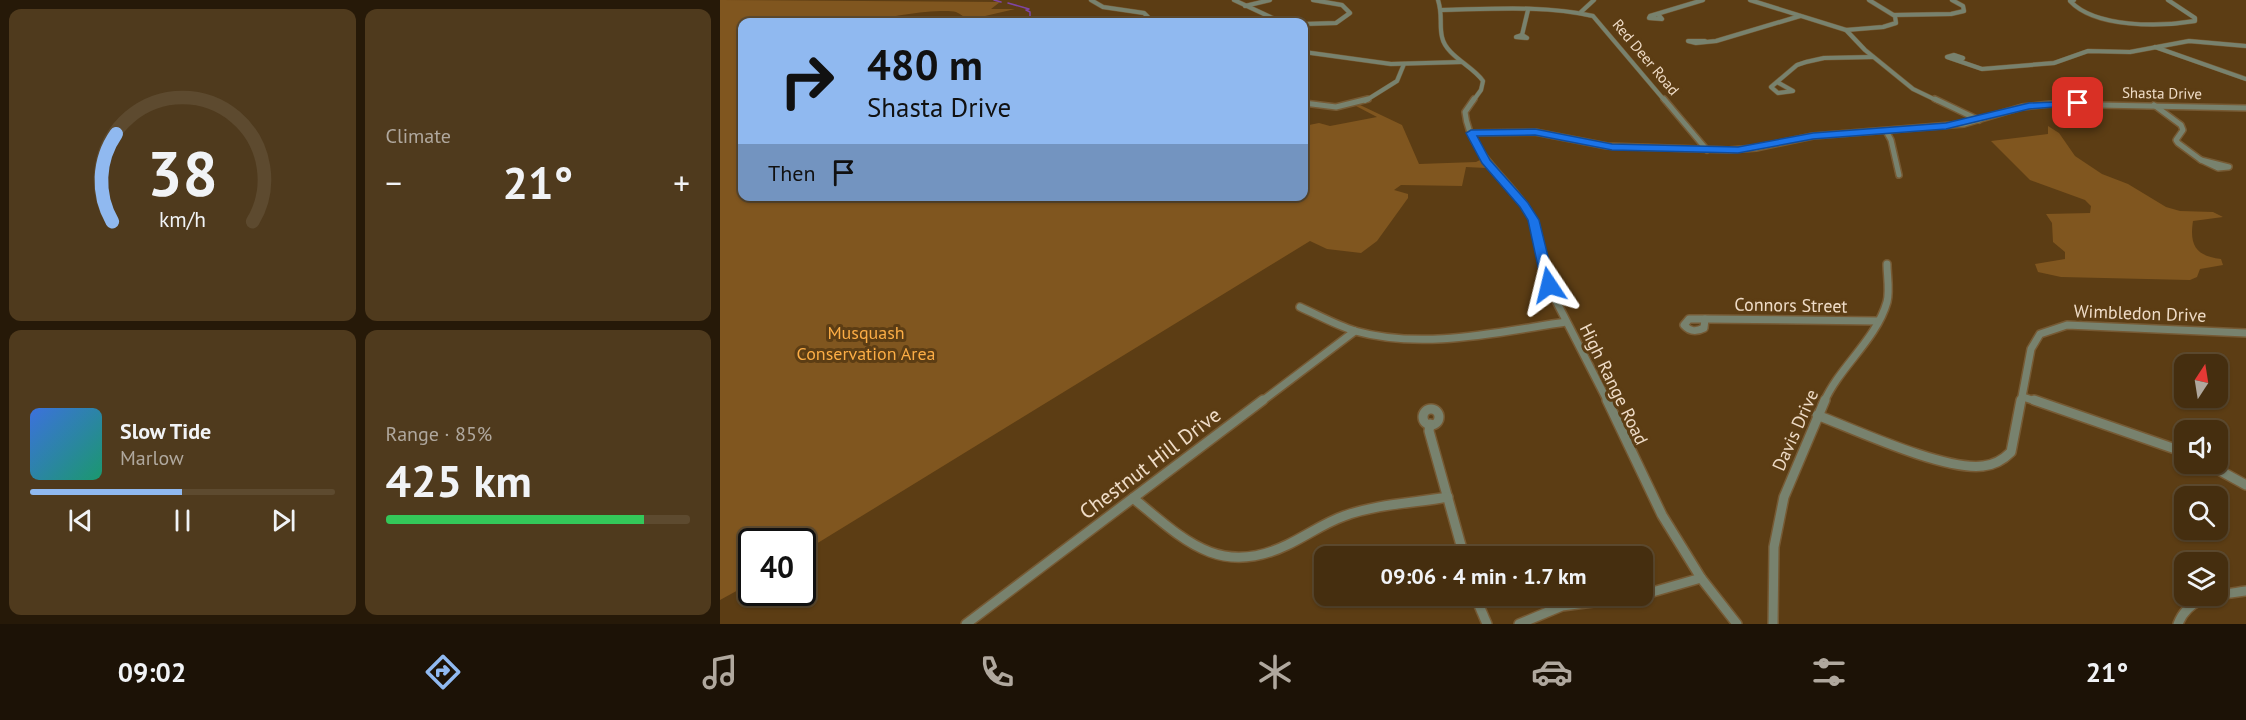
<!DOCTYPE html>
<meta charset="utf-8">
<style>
body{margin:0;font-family:"PT Sans",sans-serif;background:#4f3a1d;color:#f1f3f6;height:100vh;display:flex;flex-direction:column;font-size:22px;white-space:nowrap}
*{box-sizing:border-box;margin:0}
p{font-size:20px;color:#b0a89e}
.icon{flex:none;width:33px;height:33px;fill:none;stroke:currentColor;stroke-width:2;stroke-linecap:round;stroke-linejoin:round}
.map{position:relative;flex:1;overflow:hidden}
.side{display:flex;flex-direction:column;gap:9px;padding:9px;background:#261908;width:720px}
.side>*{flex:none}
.hud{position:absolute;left:18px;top:18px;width:570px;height:183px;border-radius:12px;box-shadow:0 2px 4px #0004,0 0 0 2px #5d4a2f;background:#90b9f0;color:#111;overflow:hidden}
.needle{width:39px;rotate:12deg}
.tools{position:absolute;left:1454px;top:354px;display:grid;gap:12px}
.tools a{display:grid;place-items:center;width:54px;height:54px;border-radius:12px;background:#452e0f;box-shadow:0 2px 4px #0004,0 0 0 2px #5d4a2f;font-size:30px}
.speed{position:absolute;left:18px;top:528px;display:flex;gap:12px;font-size:30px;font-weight:700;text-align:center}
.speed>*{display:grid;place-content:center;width:78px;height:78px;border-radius:50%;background:#452e0f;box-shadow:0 2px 4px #0004,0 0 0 2px #5d4a2f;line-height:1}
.speed .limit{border:3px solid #111;border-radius:9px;background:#fff;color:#111}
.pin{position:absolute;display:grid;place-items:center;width:51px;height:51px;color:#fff;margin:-26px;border-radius:12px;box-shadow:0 3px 9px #0006}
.me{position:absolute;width:66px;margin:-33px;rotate:350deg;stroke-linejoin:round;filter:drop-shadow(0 0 4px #0008)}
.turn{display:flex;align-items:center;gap:21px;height:126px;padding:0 30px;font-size:27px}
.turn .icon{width:78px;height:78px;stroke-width:2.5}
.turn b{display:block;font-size:42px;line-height:51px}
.then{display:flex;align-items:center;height:57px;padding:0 30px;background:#0003;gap:12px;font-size:22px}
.big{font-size:45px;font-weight:800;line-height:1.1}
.side .card{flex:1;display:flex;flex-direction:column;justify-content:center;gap:9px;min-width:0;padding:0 21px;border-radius:12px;background:#4f3a1d}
.side .dial{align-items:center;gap:0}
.dial svg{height:156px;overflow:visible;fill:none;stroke:#5d4a2f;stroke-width:7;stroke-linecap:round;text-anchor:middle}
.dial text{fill:#f1f3f6;stroke:none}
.song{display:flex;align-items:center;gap:18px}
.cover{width:72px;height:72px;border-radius:9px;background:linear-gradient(135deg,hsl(220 70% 55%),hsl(160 70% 35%))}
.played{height:6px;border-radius:3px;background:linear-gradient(90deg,#90b9f0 50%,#5d4a2f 50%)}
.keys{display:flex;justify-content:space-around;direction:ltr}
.heat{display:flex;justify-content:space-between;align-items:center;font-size:33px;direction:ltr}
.charge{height:9px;border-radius:4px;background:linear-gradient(90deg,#34c759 85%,#5d4a2f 0)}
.side .tiles{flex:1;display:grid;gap:9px;grid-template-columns:repeat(2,1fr)}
.trip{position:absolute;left:594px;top:546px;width:339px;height:60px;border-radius:12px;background:#452e0f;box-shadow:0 2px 4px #0004,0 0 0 2px #5d4a2f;font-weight:800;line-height:60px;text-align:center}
.dock{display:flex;height:96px;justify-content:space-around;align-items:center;background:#1c1206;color:#b0a89e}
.dock .icon{width:42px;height:42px}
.dock .active{color:#90b9f0}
.dock b{font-size:27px;color:#f1f3f6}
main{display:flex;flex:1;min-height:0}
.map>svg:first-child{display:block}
</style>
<main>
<section class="side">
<div class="tiles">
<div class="card dial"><svg viewBox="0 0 100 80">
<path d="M14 69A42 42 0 1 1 86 69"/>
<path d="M14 69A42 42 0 0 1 16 24" stroke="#90b9f0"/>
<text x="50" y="56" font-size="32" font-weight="700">38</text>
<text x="50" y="72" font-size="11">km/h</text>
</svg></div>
<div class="card"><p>Climate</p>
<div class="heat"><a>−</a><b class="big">21°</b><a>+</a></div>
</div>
<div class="card">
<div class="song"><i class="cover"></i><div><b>Slow Tide</b><p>Marlow</p></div></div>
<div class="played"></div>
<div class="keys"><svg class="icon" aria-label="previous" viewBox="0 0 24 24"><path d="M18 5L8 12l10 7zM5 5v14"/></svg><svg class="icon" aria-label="pause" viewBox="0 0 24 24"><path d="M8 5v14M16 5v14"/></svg><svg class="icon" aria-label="next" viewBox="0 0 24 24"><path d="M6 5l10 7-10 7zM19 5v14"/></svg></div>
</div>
<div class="card"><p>Range · 85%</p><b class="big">425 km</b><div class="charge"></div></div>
</div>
</section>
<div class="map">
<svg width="1526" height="624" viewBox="0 0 1526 624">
<rect width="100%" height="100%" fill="#5c3d14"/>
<g fill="#80561f">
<path d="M 0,0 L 280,2 L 271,9 L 295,9 L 248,20 C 244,17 241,14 236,12 C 223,8 164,16 152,22 L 22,22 L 22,196 L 584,196 L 584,126 L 599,123 L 610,126 L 657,117 L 636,106 L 640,105 L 682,125 L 699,164 L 756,162 L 760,160 L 766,168 L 746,167 L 742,186 L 681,185 L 674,190 L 688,194 L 688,198 L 657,241 L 641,253 L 607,249 L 590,241 L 83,552 L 82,542 L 32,542 L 31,583 L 0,600 Z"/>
<path d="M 1328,126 L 1339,133 L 1355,156 L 1382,174 L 1408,184 L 1446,207 L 1460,211 L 1493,212 L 1503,217 L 1473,221 C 1469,247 1477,256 1501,259 L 1503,265 L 1480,269 L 1477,277 L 1470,280 L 1341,277 L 1318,272 L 1315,264 L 1345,259 L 1345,252 L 1333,242 L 1332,223 L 1326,214 L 1370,213 L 1371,206 L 1365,200 L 1310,180 L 1271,141 L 1328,134 Z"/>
</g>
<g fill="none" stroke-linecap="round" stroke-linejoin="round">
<g stroke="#7f45a5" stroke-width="1.5">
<path d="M 274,0 L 281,2"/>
<path d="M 288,3 L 309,9 L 306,10 L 310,12 L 310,17 L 316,19 L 313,22"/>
</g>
<g stroke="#765a34" stroke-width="5">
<g id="minor-far3">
<path d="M 371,0 L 383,7 L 424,13 L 428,17 L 426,22"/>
<path d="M 514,0 L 561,22"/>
<path d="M 718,0 C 723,16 719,24 722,37 C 726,56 753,66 763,81 L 761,90 L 753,101"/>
<path d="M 1030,0 L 1126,30 L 1145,50 L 1193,89 L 1218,101"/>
<path d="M 1354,0 L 1350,1 C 1375,28 1440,27 1475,21 L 1475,18 L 1448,0"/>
<path d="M 525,6 L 550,0"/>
<path d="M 722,10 C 771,9 825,5 873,16 L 945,101"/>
<path d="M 861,12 L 874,0"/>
<path d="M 938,14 L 942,19 L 929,18 L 930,16 L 983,0"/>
<path d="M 1174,15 L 1231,14 L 1244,11 L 1243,6 L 1232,0"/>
<path d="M 228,22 L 242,19"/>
<path d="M 584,24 L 616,23 L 630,13 L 622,5 L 593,0"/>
<path d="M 1126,30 L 1163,27 L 1176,23 L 1175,16 L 1149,0"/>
<path d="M 802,35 L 807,38 L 796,37 Z"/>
<path d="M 802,35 L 808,10"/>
<path d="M 985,41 L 968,41 L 976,43 L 996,41 L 1080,16"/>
<path d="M 1435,47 L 1526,79"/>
<path d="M 584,52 L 671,64 L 741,62"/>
<path d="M 1240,60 L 1243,58 L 1234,55 L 1227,57 L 1262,69 L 1334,63 L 1368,51 L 1410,52 L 1469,41 L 1526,46"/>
<path d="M 1057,82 L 1073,91 L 1058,93 L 1051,87 L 1077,65 L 1086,62 L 1104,58 L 1153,57"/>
<path d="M 645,101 L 677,81 L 684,64"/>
</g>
</g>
<g stroke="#765a34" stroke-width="8">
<g id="minor-far2">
<path d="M 754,99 L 745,112 C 750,162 805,186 817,231"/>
<path d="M 944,99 L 987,150"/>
<path d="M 1215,99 L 1259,120"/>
<path d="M 584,103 L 616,107 L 648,99"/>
<path d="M 1434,105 L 1461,125 L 1463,130 L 1456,140 L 1458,143 L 1481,160"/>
<path d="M 1166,131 L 1171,140 L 1179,175"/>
<path d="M 751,133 L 815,132 L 887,146 L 1009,150 L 1036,148 L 1093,136 L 1244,124 L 1302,107 L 1330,104 L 1526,108"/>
<path d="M 1481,160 L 1509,167 L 1498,168 Z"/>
</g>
</g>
<g stroke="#765a34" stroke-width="10">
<g id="minor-far1">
<path d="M 816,230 L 833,295 L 888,402"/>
<path d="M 580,307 C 598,315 616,325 635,331 C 703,350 778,332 846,322"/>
<path d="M 969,319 L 985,319 L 984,328 C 976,332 970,332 964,325 Z"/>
<path d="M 985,319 L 1157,321"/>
<path d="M 1303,397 L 1318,402"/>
<path d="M 541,402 L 635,331"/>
<path d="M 1104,402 C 1120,366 1156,340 1167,302 C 1170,291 1167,275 1167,264"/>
<path d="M 1301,402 L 1311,349 L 1320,334 L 1347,325 L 1526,333"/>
</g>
</g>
<g stroke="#765a34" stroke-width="12">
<g id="minor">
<path d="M 887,400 L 942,515 L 981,578 L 1017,624"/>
<path d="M 1314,400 L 1464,452"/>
<circle cx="711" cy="417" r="8"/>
<path d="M 1097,415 C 1136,430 1224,471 1263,466 C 1274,465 1283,460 1291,452 L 1301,400"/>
<path d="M 710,424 L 709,431 L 744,556"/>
<path d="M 1488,464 L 1526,485"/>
<path d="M 413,498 C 463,539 499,578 567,545 C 586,536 604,523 624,516 C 657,504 694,503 728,497"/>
<path d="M 922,595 L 981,578"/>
<path d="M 755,596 L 767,624"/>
<path d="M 246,624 L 543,400"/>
<path d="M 799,624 L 842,606 L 920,596"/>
<path d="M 1053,624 L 1054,547 L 1064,497 L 1105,400"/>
<path d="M 1458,624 C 1469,595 1499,595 1526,591"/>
</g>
</g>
<use href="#minor-far3" stroke="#78826e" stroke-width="4"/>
<use href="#minor-far2" stroke="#78826e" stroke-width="5"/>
<use href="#minor-far1" stroke="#78826e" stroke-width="7"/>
<use href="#minor" stroke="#78826e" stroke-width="9"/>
</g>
<path fill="#1a73e8" stroke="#114b97" stroke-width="1.5" d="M 1358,101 L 1363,103 L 1361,105 L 1309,109 L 1226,129 L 1093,139 L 1018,153 L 892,150 L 815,135 L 757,136 L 770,160 L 808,203 L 819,220 L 835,285 L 829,289 L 822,285 L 808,220 L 800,207 L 762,163 L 746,133 L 751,130 L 815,129 L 892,144 L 1018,147 L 1093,133 L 1226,123 L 1309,103 Z"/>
<g text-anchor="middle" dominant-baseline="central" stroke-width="6" stroke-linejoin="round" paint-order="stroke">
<g font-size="15" fill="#efdcc7" stroke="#5c3d14">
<text transform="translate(926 57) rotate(50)">Red Deer Road</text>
<text transform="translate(1442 93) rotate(1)">Shasta Drive</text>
</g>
<g font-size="18" fill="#efdcc7" stroke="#5c3d14">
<text transform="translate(1071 305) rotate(1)">Connors Street</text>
<text transform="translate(1420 313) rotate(2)">Wimbledon Drive</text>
<text transform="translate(894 384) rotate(64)">High Range Road</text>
<text transform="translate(1075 430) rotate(-66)">Davis Drive</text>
</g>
<g font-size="18" fill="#fcad45" stroke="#5c3d14">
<text x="146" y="332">Musquash<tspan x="146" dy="21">Conservation Area</tspan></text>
</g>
<g font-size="21" fill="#efdcc7" stroke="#5c3d14">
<text transform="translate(430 463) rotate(-37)">Chestnut Hill Drive</text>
</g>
</g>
</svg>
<div class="tools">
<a><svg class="needle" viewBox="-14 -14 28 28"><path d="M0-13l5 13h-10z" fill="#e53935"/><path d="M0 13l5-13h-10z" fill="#b0a89e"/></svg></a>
<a><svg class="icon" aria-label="sound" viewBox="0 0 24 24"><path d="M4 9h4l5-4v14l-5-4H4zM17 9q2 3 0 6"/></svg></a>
<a><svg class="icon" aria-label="search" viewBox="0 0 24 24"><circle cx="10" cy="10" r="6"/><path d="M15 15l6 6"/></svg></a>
<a><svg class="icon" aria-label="layers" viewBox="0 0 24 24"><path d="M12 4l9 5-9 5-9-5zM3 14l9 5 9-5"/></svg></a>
</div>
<div class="speed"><div class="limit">40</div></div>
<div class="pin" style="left:1358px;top:103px;background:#d93025"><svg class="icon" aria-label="arrive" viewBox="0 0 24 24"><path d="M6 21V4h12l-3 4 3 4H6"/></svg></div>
<svg class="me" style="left:829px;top:285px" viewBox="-20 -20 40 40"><path d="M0-17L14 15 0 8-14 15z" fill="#1a73e8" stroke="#fff" stroke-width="4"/></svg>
<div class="trip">09:06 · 4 min · 1.7 km</div>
<div class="hud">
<div class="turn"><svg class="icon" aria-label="right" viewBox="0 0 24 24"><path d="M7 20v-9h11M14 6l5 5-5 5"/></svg><div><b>480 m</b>Shasta Drive</div></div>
<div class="then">Then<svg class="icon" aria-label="arrive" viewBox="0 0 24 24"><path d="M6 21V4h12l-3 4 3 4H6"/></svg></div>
</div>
</div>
</main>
<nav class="dock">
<b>09:02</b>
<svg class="icon active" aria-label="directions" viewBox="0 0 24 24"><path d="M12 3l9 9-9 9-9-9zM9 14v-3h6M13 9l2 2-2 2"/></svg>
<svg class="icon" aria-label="music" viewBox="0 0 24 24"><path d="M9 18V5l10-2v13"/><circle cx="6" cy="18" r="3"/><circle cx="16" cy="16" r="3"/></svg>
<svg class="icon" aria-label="phone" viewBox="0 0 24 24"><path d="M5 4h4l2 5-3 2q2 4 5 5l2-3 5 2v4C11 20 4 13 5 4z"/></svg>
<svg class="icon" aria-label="climate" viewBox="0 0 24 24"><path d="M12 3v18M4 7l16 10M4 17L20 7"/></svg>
<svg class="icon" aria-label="car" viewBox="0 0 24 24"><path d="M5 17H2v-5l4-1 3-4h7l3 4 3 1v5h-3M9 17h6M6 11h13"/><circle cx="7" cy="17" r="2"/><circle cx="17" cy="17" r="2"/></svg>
<svg class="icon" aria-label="filters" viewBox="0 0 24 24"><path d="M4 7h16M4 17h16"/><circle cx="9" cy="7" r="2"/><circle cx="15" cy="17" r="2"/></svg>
<b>21°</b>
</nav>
